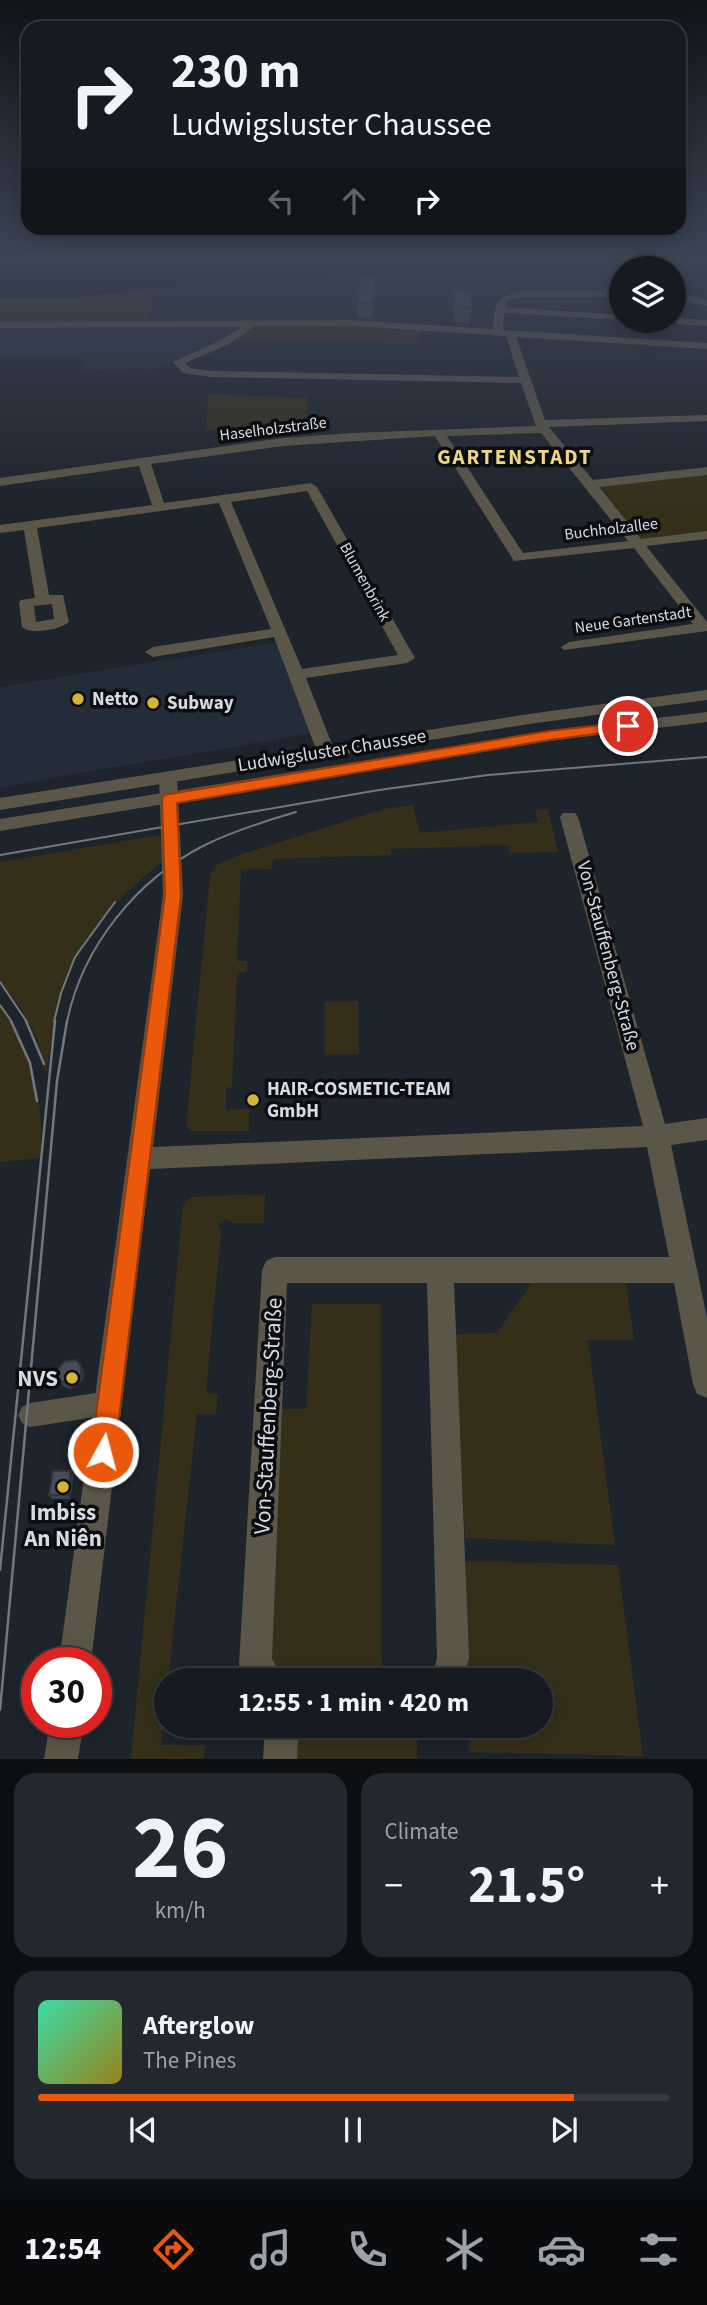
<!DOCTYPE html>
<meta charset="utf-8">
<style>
body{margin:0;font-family:"Source Sans 3",sans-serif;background:#23282e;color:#f1f3f6;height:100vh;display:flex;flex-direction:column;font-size:26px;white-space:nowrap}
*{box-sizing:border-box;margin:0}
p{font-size:23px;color:#9ea1a5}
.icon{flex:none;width:38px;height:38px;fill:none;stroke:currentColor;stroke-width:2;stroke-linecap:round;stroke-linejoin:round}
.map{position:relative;height:1759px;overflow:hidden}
.details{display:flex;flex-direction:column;gap:14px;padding:14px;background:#0c0f12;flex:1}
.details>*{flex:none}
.hud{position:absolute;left:21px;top:21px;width:665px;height:214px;border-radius:21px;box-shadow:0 4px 18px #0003,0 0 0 2px #35393f;background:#161b21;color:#f1f3f6;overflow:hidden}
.buttons{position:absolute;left:609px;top:256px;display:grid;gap:14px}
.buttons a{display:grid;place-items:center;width:77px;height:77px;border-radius:50%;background:#161b21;box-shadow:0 4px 18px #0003,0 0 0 2px #35393f;font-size:35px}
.speed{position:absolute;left:21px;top:1647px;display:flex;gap:14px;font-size:35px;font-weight:700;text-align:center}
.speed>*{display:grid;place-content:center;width:91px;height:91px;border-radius:50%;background:#161b21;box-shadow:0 4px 18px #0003,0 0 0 2px #35393f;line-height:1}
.speed .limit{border:10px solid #d22;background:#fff;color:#111}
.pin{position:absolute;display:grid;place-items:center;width:60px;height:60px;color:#fff;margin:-30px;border:4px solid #fff;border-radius:50%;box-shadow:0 2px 7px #0007}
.me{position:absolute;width:77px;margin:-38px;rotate:7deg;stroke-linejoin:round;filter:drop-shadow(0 0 5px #0008)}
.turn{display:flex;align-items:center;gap:24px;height:147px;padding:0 35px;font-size:32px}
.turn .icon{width:91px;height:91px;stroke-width:2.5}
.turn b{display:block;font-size:49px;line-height:60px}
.lanes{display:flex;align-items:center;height:66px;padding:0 35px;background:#0003;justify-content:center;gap:35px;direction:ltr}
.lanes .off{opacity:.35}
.big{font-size:52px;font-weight:700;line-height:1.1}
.details .tile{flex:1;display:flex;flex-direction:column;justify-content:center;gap:10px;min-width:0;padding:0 24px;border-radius:21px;background:#23282e}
.details .dial{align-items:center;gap:0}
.dial b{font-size:91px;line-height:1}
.song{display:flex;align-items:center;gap:21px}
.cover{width:84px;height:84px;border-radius:10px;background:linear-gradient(135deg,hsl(160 70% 55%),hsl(50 70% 35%))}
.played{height:7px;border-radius:4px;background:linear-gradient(90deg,#ea580c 85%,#35393f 85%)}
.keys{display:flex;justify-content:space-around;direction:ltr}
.heat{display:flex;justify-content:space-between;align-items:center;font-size:38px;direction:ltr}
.details .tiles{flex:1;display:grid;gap:14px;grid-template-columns:1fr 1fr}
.tile:last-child{grid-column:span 2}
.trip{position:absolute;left:154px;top:1668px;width:399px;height:70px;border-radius:35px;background:#161b21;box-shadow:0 4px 18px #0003,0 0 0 2px #35393f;font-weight:700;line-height:70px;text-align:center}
.tabs{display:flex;height:112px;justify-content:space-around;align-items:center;background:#090b0d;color:#9ea1a5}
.tabs .icon{width:49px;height:49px}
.tabs .active{color:#ea580c}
.tabs b{font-size:32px;color:#f1f3f6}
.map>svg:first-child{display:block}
</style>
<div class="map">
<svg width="707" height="1759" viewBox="0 0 707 1759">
<rect width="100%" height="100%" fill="#1e242c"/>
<g fill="#232d3a">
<path d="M 251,325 L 223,343 L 148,371 L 147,368 L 81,371 L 83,362 L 77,360 L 77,357 L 0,359 L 0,328 Z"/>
<path d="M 286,641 L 319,732 L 0,787 L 0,687 Z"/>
</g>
<g fill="#352f1a">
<path d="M 157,288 L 147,322 L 0,322 L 0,297 L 73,298 Z"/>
<path d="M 251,325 L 352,326 L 421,330 L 418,344 L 227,340 Z"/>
<path d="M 208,394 L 308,398 L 305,419 L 206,431 Z"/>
<path d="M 707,471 L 707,535 L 639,544 L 591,484 Z"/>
<path d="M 413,805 L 420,833 L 538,822 L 535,810 L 548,809 L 558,852 L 510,853 L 508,845 L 391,849 L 391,855 L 273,859 L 272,869 L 241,870 L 237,961 L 247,961 L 247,972 L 237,973 L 232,1087 L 226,1088 L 226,1110 L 249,1109 L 249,1131 L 192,1131 L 186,1126 L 210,874 L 218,864 L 242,854 L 384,809 Z"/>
<path d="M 171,833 L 171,855 C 86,919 59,970 46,1076 L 37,1038 L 21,1008 L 0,982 L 0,862 Z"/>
<path d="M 358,1001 L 359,1054 L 325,1055 L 325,1002 Z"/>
<path d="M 0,1005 C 33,1046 45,1106 40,1158 L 0,1162 Z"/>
<path d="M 265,1194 L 264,1223 L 232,1223 L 225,1219 L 218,1225 L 221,1231 L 206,1393 L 218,1394 L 216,1414 L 197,1414 L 161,1745 L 205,1745 L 204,1759 L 131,1759 L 183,1205 L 191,1197 Z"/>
<path d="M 533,1281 L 626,1282 L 634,1340 L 588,1340 L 615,1545 L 465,1538 L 455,1334 L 497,1333 Z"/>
<path d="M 312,1304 L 381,1304 L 382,1680 L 285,1680 L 267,1657 L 278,1409 L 306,1409 Z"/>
<path d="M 465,1561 L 618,1565 L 643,1756 L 469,1752 L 468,1726 L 541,1726 L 541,1680 L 467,1680 Z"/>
<path d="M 282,1726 L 417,1726 L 417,1759 L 280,1759 Z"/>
</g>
<path fill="#000c22" d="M 0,260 L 707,260 L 707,278 L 674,276 L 674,268 L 621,268 L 620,271 L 460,266 L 258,281 L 218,281 L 73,298 L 0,297 Z"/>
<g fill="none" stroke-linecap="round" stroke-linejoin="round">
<path fill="#5b5648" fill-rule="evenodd" d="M 109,1391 L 117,1395 L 121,1403 L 117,1411 L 109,1415 L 30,1427 L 22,1423 L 18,1415 L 22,1407 L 30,1403 Z"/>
<g fill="#5b5648" fill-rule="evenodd">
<path d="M 521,291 L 621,291 L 621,297 L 522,297 L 507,301 L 505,307 L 621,315 L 624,320 L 504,313 L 503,330 L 707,343 L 707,349 L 516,337 L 545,420 L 707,415 L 707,421 L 549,427 L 593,480 L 707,467 L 707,475 L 599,487 L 641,539 L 707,531 L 707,539 L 646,546 L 707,622 L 707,631 L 564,650 L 561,647 L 569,642 L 693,624 L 634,548 L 514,561 L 435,436 L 283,446 L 151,464 L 164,503 L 311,483 L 317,487 L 415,658 L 407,663 L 306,678 L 335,752 L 332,756 L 326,758 L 317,752 L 274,637 L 153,657 L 145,652 L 153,647 L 271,629 L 219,503 L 37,528 L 49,595 L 63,595 L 69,622 C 60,630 31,635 22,627 L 19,603 L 21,600 L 35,598 L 24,530 L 0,533 L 0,525 L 152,505 L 139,466 L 0,486 L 0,478 L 283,438 L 351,433 L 536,426 L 521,383 L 212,377 L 183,373 L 173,362 L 219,341 L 242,327 L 0,328 L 0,322 L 351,320 L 493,329 C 495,302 494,299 521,291 ZM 255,326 L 351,326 L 506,336 L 519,377 L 212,371 L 190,368 L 185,363 L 227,345 ZM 541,433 L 628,541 L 523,553 L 447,436 ZM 307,491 L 398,655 L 302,669 L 231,502 ZM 52,604 L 54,619 L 36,622 L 34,606 Z"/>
<path d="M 674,292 L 707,300 L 707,306 L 674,298 Z"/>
<path d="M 674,318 L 707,320 L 707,326 L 658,323 L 653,320 L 674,320 Z"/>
<path d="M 168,771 L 177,777 L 183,895 L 153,1147 L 643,1126 L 560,817 L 563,813 L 575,813 L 578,817 L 665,1124 L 707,1118 L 707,1140 L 671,1145 L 707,1318 L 707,1398 L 697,1394 L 693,1384 L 674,1283 L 454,1283 L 469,1658 L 463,1680 L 431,1680 L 437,1658 L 427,1283 L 287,1283 L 272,1659 L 284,1680 L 246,1680 L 239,1665 L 262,1270 L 266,1261 L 275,1257 L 669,1257 L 647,1147 L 150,1169 L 91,1662 L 59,1662 L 163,895 L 159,777 Z"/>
<path d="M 50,1722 L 84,1722 L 78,1759 L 44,1759 Z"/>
<path d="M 265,1726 L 299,1726 L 297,1759 L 263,1759 Z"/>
</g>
<g fill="#5b5648" fill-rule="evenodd">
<path d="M 707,690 L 707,700 L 529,724 L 0,810 L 0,798 L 529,714 Z"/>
<path d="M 707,712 L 707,722 L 549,741 L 0,831 L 0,819 L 549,731 Z"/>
</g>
<g stroke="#73787f" stroke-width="2">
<path d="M 0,855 L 379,790 L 488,775 L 707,757"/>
<path d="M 0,982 L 27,1022"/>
<path d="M 0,1005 L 12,1022"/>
<path d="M 54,1022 L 61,993 L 75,957 L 115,902"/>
<path d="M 67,1022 C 82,947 137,879 205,845 C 234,831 265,821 296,812"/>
</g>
<g stroke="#73787f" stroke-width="2.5">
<path d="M 11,1021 L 30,1063 L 37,1101"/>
<path d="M 26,1021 L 44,1064"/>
<path d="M 0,1570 L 55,1021"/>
<path d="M 0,1710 L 57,1081 L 67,1021"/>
</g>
</g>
<g fill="#3c424a">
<path d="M 375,277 L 375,292 L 372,318 L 357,318 L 357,303 Z"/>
<path d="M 454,291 L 472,308 L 470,323 L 453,322 Z"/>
<path d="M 84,1371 L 83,1380 L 71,1389 L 63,1386 L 60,1381 Z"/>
<path d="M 71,1471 L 74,1475 L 70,1499 L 52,1499 L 49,1495 Z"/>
</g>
<g fill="#31363c">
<path d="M 375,277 L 375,292 L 372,318 L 372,303 Z"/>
<path d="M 81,1366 L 84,1371 L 83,1380 L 71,1389 L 68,1384 Z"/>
<path d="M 71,1471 L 74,1475 L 70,1499 L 67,1495 Z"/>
</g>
<g fill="#464d56" stroke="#31363c" stroke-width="2">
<path d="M 362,277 L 375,277 L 372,303 L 357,303 Z"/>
<path d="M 454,291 L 471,291 L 472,308 L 454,306 Z"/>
<path d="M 76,1360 L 81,1366 L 81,1375 L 68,1384 L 60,1381 L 57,1371 L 64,1362 Z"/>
<path d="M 53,1471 L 71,1471 L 67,1495 L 49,1495 Z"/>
</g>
<linearGradient id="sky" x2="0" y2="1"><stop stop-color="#101418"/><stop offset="0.51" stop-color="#3b4556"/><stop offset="1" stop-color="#3b4556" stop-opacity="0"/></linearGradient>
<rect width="707" height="507" fill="url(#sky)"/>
<path fill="#ea580c" stroke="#983908" stroke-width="2" d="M 628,722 L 633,723 L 633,729 L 549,740 L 177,803 L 181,895 L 115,1452 L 112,1461 L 103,1464 L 95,1461 L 91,1452 L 165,895 L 162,799 L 164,795 L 549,731 Z"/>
<g fill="#d8b434" stroke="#0b0d11" stroke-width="2.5">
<circle cx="78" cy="699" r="7"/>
<circle cx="153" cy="703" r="7"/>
<circle cx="253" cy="1100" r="7"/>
<circle cx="72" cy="1378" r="7"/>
<circle cx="63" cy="1487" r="7"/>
</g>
<g text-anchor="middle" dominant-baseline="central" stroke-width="7" stroke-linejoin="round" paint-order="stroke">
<g font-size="16" fill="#d7dbe0" stroke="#0b0d11">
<text transform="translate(273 429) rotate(-7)">Haselholzstraße</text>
<text transform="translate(611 529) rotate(-7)">Buchholzallee</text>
<text transform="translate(365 582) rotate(61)">Blumenbrink</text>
<text transform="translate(633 620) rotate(-8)">Neue Gartenstadt</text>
</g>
<g font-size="19" font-weight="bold" fill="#d7dbe0" stroke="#0b0d11" text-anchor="start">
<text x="92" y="699">Netto</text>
<text x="167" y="703">Subway</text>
<text x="267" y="1089">HAIR-COSMETIC-TEAM<tspan x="267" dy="22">GmbH</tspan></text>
</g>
<g font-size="19" fill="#d7dbe0" stroke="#0b0d11">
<text transform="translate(332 751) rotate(-9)">Ludwigsluster Chaussee</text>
<text transform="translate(608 956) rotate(75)">Von-Stauffenberg-Straße</text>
</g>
<g font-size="21" font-weight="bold" letter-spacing="2" fill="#eed689" stroke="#0b0d11">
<text x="515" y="457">GARTENSTADT</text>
</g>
<g font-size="23" font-weight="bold" fill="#d7dbe0" stroke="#0b0d11" text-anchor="end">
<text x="58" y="1378">NVS</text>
<text x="63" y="1512" text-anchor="middle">Imbiss<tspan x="63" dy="26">An Niên</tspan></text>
</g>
<g font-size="23" fill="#d7dbe0" stroke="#0b0d11">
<text transform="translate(268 1416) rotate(-87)">Von-Stauffenberg-Straße</text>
</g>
</g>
</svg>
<div class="buttons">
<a><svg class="icon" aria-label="layers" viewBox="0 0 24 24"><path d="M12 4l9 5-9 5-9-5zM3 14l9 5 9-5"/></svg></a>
</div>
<div class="speed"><div class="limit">30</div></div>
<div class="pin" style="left:628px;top:726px;background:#d93025"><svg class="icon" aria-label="arrive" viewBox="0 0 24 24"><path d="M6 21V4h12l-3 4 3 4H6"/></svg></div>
<svg class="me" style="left:103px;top:1452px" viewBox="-20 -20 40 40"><circle r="17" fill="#ea580c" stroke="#fff" stroke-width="3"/><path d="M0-11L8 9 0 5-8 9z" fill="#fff"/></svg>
<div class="trip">12:55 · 1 min · 420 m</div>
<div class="hud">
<div class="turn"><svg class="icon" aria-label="right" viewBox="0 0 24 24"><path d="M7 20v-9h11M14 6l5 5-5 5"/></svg><div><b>230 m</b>Ludwigsluster Chaussee</div></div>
<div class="lanes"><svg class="icon off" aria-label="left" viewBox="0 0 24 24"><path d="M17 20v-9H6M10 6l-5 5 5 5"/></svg><svg class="icon off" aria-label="ahead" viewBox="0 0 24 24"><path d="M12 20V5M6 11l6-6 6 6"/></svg><svg class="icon" aria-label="right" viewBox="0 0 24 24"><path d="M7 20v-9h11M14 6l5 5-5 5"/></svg></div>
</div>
</div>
<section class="details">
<div class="tiles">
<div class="tile dial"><b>26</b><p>km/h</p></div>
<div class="tile"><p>Climate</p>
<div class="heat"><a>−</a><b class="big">21.5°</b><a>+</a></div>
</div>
<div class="tile">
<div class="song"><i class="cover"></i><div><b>Afterglow</b><p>The Pines</p></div></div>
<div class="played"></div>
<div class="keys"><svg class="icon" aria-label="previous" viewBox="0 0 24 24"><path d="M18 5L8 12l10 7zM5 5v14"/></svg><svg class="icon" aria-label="pause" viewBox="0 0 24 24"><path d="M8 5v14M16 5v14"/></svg><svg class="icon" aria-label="next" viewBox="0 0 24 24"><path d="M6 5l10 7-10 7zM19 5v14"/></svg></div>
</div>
</div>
</section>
<nav class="tabs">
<b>12:54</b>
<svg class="icon active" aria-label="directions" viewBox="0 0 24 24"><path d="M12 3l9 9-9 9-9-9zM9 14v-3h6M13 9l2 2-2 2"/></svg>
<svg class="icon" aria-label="music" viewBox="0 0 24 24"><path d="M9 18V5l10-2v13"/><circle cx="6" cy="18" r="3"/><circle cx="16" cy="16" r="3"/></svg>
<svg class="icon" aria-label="phone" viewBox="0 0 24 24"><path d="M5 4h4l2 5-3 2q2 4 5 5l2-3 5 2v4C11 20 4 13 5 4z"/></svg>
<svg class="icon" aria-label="climate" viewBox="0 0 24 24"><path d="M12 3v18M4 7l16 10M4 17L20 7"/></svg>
<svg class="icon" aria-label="car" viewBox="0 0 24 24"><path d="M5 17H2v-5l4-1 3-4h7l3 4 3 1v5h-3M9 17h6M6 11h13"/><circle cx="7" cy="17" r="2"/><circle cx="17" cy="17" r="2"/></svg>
<svg class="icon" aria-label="filters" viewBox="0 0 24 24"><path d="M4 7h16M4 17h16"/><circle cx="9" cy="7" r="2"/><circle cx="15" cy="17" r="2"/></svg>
</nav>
